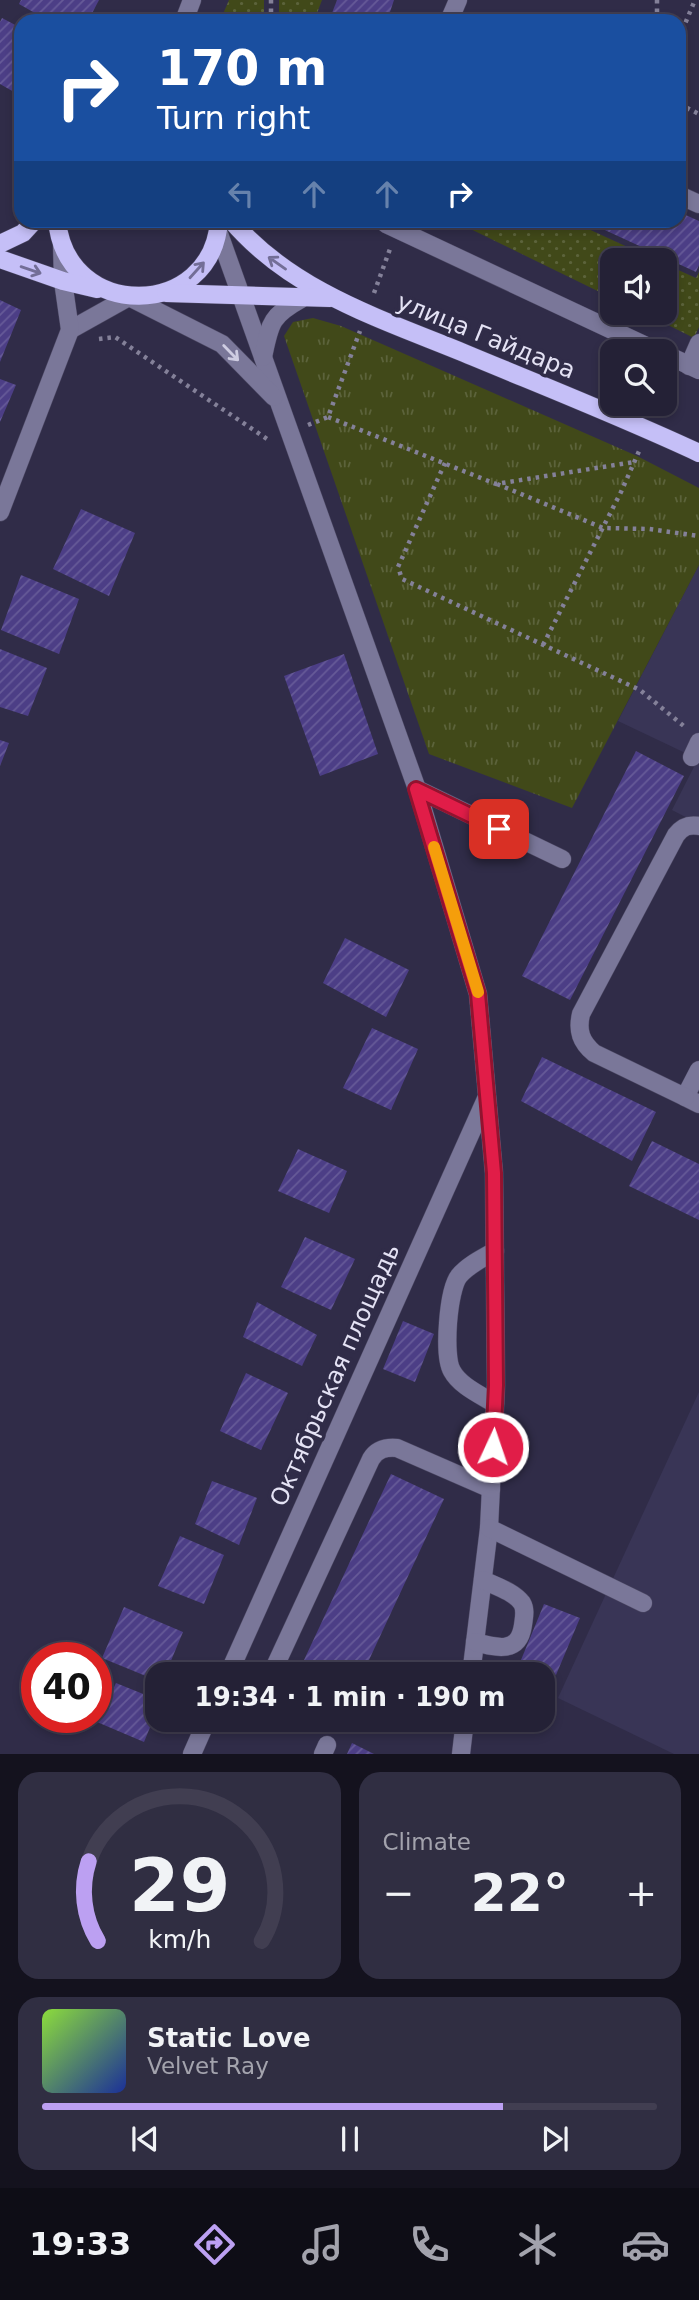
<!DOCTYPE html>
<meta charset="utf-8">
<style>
body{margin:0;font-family:"DejaVu Sans",sans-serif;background:#302e42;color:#f1f3f6;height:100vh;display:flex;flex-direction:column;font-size:26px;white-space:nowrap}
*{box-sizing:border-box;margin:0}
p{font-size:23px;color:#a3a3ad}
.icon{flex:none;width:38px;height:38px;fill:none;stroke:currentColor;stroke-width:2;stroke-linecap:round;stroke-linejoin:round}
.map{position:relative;height:1754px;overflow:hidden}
.drawer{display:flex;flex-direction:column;gap:18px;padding:18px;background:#14121e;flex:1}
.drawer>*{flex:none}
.banner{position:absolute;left:14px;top:14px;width:672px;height:214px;border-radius:21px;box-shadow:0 4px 10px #0003,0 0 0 2px #413e51;background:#1a4fa0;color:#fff;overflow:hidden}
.tools{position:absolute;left:600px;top:248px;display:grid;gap:14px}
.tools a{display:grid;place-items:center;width:77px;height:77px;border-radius:14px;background:#242136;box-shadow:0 4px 10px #0003,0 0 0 2px #413e51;font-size:35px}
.speed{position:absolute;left:21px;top:1642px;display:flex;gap:14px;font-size:35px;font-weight:700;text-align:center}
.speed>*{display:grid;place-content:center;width:91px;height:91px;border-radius:50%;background:#242136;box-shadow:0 4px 10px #0003,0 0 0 2px #413e51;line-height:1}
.speed .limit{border:10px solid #d22;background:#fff;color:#111}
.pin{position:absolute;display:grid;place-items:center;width:60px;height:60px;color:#fff;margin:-30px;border-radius:14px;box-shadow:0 4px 10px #0006}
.me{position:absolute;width:77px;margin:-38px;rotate:3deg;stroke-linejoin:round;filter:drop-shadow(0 0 5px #0008)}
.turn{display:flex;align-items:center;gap:24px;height:147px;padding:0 28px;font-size:32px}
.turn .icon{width:91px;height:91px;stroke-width:2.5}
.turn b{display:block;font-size:49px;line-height:60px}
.lanes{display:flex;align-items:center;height:66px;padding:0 28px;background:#0003;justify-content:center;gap:35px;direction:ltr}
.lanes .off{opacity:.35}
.big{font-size:52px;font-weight:700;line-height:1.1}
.drawer .tile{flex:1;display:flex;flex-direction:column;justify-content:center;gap:10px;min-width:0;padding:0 24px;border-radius:21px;background:#302e42}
.drawer .dial{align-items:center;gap:0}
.dial svg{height:182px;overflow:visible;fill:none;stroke:#413e51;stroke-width:7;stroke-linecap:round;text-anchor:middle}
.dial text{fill:#f1f3f6;stroke:none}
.song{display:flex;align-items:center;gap:21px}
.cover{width:84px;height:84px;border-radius:10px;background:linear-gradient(135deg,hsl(90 70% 55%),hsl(230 70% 35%))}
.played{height:7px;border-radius:4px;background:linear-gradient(90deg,#bca0f2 75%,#413e51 75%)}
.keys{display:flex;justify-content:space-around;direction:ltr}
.heat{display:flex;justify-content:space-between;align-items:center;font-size:38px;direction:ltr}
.drawer .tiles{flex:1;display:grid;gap:18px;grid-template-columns:1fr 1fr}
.tile:last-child{grid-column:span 2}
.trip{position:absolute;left:145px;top:1662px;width:410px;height:70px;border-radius:21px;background:#242136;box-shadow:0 4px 10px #0003,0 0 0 2px #413e51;font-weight:700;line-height:70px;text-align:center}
.dock{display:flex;height:112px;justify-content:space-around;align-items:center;background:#0e0d16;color:#a3a3ad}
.dock .icon{width:49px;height:49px}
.dock .on{color:#bca0f2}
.dock b{font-size:32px;color:#f1f3f6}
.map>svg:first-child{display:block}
</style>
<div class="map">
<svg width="699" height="1754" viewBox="0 0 699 1754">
<defs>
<pattern id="grass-dots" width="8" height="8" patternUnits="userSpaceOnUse" patternTransform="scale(1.75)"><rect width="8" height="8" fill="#414919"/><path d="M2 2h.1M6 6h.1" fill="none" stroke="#5c633b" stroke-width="1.8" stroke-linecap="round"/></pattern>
<pattern id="park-tufts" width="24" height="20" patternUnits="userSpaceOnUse" patternTransform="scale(1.75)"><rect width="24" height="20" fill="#414919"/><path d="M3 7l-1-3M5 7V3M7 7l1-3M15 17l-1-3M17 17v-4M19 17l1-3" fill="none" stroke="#5c633b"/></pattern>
<pattern id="building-hatch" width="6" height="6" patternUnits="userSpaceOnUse" patternTransform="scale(1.75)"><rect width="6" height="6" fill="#4c3e86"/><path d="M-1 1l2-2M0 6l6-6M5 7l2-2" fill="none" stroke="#665a98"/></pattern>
</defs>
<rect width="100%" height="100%" fill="#302c48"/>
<g fill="#393556">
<path d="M 699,565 L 699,824 L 672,810 L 698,759 L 618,721 Z"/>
<path d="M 699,1392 L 699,1754 L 674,1754 L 558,1698 Z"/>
</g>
<g fill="url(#grass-dots)">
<path d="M 229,0 L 264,0 L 264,21 L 220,21 Z"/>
<path d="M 279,0 L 322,0 L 314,21 L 279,21 Z"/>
<path d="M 454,221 L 571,221 L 658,261 L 612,261 L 612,298 Z"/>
<path d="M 665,264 L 696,278 L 699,272 L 699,327 L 694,338 L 644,313 L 665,313 Z"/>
</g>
<path fill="url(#park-tufts)" d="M 313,318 L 341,326 L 637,456 L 699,488 L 699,565 L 572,808 L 429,754 L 284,336 L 293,322 Z"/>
<g fill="url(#building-hatch)">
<path d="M 21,0 L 99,0 L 88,21 L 49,21 L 19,4 Z"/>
<path d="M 337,0 L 394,0 L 387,21 L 329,21 Z"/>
<path d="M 2,18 L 21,28 L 21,96 L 0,84 L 0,22 Z"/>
<path d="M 679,212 L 699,221 L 699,265 L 696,272 L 583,220 L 679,220 Z"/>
<path d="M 0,300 L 21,310 L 0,362 Z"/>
<path d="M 0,379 L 16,385 L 0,422 Z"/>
<path d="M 81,509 L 135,533 L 109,596 L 53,569 Z"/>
<path d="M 21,575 L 79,599 L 59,654 L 1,630 Z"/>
<path d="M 0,649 L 47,668 L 28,716 L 0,707 Z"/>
<path d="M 344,654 L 378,754 L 320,776 L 284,676 Z"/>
<path d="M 0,740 L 9,743 L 0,766 Z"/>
<path d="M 636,751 L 684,776 L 570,1000 L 522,976 Z"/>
<path d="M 345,938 L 409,970 L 386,1017 L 323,983 Z"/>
<path d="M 372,1028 L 418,1049 L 391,1110 L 343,1088 Z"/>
<path d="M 542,1057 L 656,1112 L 632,1161 L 521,1101 Z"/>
<path d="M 652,1141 L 699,1164 L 699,1220 L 629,1186 Z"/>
<path d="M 298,1149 L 347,1171 L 329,1213 L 278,1191 Z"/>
<path d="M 305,1237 L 355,1259 L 331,1310 L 281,1287 Z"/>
<path d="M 257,1302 L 317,1335 L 302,1366 L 243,1337 Z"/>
<path d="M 403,1321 L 434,1334 L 415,1382 L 383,1369 Z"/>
<path d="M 246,1373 L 288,1393 L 261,1450 L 220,1431 Z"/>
<path d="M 391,1474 L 444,1499 L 362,1675 L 297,1675 Z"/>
<path d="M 212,1481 L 257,1498 L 239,1545 L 195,1524 Z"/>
<path d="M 180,1536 L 224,1555 L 204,1604 L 158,1586 Z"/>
<path d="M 544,1604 L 580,1618 L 556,1675 L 521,1660 Z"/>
<path d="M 124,1607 L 183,1632 L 165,1675 L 158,1675 L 158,1681 L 102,1658 Z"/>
<path d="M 116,1683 L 158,1700 L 158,1708 L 144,1742 L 97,1722 Z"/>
<path d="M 305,1720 L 340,1720 L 334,1734 Z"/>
<path d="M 352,1743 L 374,1754 L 347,1754 Z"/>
</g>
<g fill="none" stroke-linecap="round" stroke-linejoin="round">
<g stroke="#4d4964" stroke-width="19">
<g id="minor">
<path d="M 184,21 L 192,0"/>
<path d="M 449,21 L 458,0"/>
<path d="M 679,195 L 699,204"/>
<path d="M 386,224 L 659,352"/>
<path d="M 218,231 L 417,789 L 478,994 L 494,1173 L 496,1385 L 489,1528 L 471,1675"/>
<path d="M 70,330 L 129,297 L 222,344 L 274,397"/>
<path d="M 665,354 L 699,370"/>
<path d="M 263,357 C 270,324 270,316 301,299"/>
<path d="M 689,366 L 699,343"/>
<path d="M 0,512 L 70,330 L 63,281 L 62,245"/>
<path d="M 692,757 L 699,742"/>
<path d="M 417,789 L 562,859"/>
<path d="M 699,1070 L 685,1097 L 699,1104"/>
<path d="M 685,1097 L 594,1053 C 581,1042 577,1031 581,1014 L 676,835 C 682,827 689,824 699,826"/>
<path d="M 495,1251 C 483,1258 468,1265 459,1276 C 448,1290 443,1356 452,1371 C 460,1386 481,1395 495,1404"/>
<path d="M 489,1528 L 643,1603"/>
<path d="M 475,1642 C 497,1648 519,1654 523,1625 C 524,1617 526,1610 522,1603 C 513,1591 495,1586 483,1580"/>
<path d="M 228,1675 L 486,1099"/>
<path d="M 271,1675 L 371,1459 C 377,1449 386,1447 397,1448 L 491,1489"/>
<path d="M 192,1754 L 207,1720"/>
<path d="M 323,1754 L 327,1745"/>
<path d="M 461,1754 L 465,1720"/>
</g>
</g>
<g stroke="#4d4964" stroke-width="19">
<g id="major">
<path d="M 57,220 C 66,322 213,320 219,220"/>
<path d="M 231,220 C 291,291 381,319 464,353 C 543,386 622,417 699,453"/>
<path d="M 0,244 L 23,233 L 35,220"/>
<path d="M 0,259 L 63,281 L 97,289"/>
<path d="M 166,293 L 330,298"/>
</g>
</g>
<g stroke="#848199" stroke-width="4.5" stroke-dasharray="3.5 5" stroke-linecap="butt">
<path d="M 271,0 L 271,21"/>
<path d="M 657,0 L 657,21"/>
<path d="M 679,38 L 695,0"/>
<path d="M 679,104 L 699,114"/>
<path d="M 374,293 L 390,249"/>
<path d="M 99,339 L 115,337 L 267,439 L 270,438"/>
<path d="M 665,396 L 673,379"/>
<path d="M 328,417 L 496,484 L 634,462"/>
<path d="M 308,425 L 328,417 L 360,331"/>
<path d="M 445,463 L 398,567 L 402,579 L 640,690 L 685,727"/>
<path d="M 497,484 L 603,528 L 649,529 L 699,536"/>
<path d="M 543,645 L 621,492 L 640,449"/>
</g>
<use href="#minor" stroke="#7a7799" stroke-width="18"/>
<use href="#major" stroke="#c5bff7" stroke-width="18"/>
</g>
<defs><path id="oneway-shaft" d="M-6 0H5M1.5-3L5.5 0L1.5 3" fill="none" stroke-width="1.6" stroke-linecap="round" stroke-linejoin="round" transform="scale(1.75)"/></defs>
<g stroke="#736e97">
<use href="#oneway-shaft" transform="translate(277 263) rotate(-145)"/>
<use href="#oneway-shaft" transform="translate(31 270) rotate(19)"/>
<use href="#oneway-shaft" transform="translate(197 270) rotate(-48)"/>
</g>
<use stroke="#cfcde2" href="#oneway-shaft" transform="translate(231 353) rotate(46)"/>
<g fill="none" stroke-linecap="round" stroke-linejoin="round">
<g stroke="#92132f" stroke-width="18">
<path id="route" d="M 493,1447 L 496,1385 L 494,1173 L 478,994 L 416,789 L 499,829"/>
</g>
<use href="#route" stroke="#e11d48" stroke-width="12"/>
<path stroke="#f59e0b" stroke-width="12" d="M 434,847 L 478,992"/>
</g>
<g text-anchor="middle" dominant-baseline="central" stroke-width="7" stroke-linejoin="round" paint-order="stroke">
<g font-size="24" fill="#e4e2f4" stroke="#302c48">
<text transform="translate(486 336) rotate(22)">улица Гайдара</text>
<text transform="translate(335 1375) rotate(-66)">Октябрьская площадь</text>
</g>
</g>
</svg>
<div class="tools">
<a><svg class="icon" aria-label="sound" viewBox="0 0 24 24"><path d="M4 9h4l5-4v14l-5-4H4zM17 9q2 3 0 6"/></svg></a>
<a><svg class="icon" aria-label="search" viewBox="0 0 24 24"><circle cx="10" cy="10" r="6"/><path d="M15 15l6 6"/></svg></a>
</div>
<div class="speed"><div class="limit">40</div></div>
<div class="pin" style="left:499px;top:829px;background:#d93025"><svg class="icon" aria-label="arrive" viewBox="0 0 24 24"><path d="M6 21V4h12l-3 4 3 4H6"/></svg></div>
<svg class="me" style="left:493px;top:1447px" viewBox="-20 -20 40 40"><circle r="17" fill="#e11d48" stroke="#fff" stroke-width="3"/><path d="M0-11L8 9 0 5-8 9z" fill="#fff"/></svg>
<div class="trip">19:34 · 1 min · 190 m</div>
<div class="banner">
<div class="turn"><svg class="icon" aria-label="right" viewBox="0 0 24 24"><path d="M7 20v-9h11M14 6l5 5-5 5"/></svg><div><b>170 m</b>Turn right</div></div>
<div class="lanes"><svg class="icon off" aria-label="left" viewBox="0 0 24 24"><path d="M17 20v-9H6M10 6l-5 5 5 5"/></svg><svg class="icon off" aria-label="ahead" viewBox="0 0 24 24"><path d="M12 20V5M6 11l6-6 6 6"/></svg><svg class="icon off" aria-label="ahead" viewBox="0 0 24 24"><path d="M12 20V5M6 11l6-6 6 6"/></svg><svg class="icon" aria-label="right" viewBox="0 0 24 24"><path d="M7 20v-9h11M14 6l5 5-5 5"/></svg></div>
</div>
</div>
<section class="drawer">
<div class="tiles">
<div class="tile dial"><svg viewBox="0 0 100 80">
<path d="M14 69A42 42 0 1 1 86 69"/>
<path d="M14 69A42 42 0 0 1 10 34" stroke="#bca0f2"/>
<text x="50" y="56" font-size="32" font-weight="700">29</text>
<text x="50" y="72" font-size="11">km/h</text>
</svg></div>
<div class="tile"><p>Climate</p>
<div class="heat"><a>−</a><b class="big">22°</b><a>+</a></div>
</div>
<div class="tile">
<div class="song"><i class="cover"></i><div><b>Static Love</b><p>Velvet Ray</p></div></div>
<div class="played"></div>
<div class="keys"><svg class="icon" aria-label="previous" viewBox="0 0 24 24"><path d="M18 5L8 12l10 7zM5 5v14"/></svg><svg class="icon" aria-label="pause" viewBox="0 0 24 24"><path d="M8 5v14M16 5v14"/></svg><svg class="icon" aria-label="next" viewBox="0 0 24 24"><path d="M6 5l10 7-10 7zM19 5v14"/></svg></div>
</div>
</div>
</section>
<nav class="dock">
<b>19:33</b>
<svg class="icon on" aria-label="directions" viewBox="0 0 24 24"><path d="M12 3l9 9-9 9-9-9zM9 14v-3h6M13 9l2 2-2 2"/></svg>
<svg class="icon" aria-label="music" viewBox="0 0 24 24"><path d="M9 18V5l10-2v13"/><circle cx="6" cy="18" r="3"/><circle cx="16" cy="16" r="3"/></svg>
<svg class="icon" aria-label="phone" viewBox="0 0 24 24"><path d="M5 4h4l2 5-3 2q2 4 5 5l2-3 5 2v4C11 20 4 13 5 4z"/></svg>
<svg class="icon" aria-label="climate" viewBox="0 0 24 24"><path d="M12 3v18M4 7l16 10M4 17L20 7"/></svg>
<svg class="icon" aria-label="car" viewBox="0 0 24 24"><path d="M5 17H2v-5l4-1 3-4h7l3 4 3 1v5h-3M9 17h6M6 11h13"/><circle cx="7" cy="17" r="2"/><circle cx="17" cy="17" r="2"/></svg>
</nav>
